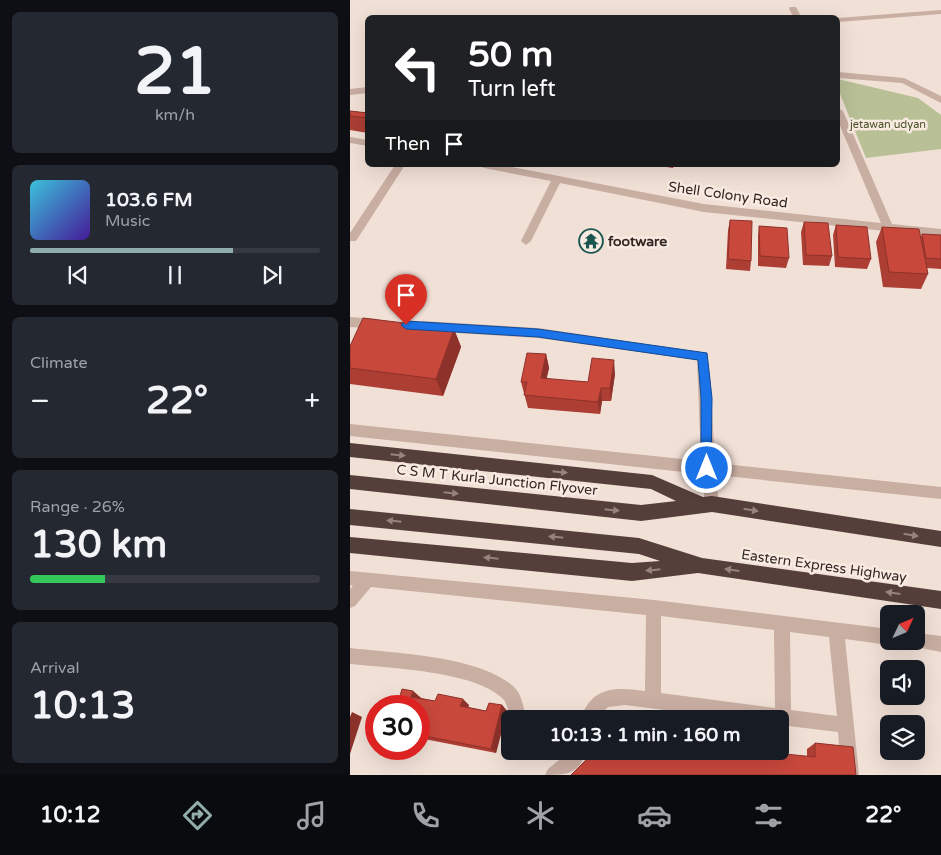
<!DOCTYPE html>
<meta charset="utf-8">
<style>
body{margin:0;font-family:"Varela Round",sans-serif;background:#242831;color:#f1f3f6;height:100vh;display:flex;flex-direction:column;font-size:19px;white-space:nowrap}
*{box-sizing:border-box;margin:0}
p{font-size:16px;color:#9ea1a6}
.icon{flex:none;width:28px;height:28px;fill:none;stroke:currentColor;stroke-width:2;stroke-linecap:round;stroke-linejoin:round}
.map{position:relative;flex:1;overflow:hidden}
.side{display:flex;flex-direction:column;gap:12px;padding:12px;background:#0d0f14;width:350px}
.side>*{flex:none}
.guide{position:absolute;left:15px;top:15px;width:475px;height:152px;border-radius:8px;box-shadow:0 5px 20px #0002;background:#202124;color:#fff;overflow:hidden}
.needle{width:32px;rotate:46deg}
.buttons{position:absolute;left:530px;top:605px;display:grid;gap:10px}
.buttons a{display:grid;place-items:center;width:45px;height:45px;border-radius:8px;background:#171b24;box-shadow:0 5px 20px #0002;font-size:25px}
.speed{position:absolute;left:15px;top:695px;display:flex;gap:10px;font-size:25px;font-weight:700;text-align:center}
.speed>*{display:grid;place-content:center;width:65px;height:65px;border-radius:50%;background:#171b24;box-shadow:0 5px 20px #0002;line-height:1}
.speed .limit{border:8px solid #d22;background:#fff;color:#111}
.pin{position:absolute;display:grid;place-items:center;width:42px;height:42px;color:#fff;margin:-51px -21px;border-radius:50% 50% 50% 0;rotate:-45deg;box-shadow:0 0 5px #0007}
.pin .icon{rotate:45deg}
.me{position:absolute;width:55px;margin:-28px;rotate:0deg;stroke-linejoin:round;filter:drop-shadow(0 0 4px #0008)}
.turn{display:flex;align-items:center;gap:18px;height:105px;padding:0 20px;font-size:22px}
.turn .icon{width:65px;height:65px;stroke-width:2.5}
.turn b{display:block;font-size:35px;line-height:42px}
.then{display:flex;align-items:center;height:48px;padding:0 20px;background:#0003;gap:10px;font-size:19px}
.big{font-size:38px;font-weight:700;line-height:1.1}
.side .card{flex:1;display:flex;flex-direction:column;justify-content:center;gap:8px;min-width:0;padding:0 18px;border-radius:8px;background:#242831}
.side .dial{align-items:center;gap:0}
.dial b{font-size:65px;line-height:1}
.song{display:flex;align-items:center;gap:15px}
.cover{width:60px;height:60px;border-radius:8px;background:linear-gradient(135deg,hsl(190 70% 55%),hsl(260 70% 35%))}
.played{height:5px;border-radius:2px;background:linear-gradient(90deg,#90acab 70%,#363941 70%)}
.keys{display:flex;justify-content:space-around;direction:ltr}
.heat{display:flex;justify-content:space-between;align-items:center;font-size:28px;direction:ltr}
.charge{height:8px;border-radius:4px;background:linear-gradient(90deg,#34c759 26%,#363941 0)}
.trip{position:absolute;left:151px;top:710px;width:288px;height:50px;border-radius:8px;background:#171b24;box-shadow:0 5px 20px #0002;font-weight:700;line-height:50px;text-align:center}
.tab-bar{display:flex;height:80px;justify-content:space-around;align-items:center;background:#090b0e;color:#9ea1a6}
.tab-bar .icon{width:35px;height:35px}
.tab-bar .current{color:#90acab}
.tab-bar b{font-size:22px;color:#f1f3f6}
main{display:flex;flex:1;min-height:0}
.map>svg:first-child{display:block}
</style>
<main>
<section class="side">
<div class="card dial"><b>21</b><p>km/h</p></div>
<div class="card">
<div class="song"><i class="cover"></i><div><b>103.6 FM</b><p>Music</p></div></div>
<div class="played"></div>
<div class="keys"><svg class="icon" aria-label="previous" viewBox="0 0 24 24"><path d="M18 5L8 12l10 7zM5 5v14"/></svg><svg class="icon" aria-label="pause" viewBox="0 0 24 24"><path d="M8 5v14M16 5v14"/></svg><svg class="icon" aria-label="next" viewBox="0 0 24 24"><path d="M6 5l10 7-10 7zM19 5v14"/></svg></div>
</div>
<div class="card"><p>Climate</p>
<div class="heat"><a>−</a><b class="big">22°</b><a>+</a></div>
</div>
<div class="card"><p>Range · 26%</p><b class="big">130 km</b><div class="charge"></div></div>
<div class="card"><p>Arrival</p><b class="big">10:13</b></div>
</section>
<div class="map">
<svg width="591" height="775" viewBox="0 0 591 775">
<rect width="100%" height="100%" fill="#f1e0d6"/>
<path fill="#b9c096" d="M 488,79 L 568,98 L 591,115 L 591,149 L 516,158 L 488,89 Z"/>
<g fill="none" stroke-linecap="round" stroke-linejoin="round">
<g fill="#c9aea2" fill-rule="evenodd">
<path d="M 440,7 L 446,7 L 452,18 L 444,18 L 439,9 Z"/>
<path d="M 591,10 L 591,14 L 488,22 L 488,18 Z"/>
<path d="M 488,72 L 554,78 L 591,96 L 591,103 L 552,83 L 488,78 Z"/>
<path d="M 18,87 L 18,93 L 0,95 L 0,89 Z"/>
<path d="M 488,108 L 493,111 L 542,224 L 591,229 L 591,237 L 354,212 L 210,183 L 181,241 L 176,245 L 171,241 L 201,181 L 134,168 L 129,165 L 151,165 L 354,204 L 531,223 L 488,121 Z"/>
<path d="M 0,137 L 18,140 L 18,146 L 0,143 Z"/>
<path d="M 45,165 L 55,165 L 6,241 L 0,241 L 0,233 Z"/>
<path d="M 0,317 L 27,319 L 33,324 L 27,329 L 0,327 Z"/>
<path d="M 72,321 L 188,328 L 357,353 L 360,375 L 365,463 L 591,487 L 591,499 L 366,475 L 369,504 L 367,509 L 362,510 L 357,509 L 355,504 L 352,474 L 0,436 L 0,424 L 351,461 L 347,360 L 188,338 L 72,331 L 66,326 Z"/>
<path d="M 0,571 L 304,600 L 539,629 L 539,641 L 545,641 L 539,645 L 495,639 L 509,775 L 491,775 L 488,732 L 430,725 L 430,719 L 385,719 L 275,705 L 258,707 L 246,719 L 230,719 C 243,686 264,687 295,691 L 296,615 L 21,587 L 5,606 L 0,608 L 0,589 L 3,586 L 0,585 ZM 311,616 L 424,630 L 425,708 L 311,693 ZM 440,632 L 479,637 L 487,716 L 441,710 Z"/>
<path d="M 566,633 L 591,636 L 591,652 L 561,646 L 558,641 L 566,641 Z"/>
<path d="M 0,648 C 44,653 131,656 164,687 C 172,694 174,709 176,719 L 160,719 C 158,713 158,703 152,698 C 124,671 39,668 0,664 Z"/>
<path d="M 220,751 L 237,751 C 228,774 218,775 195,775 L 198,769 Z"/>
</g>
<g fill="#553f3b" fill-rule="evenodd">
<path d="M 0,443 L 302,475 L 353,497 L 362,496 L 591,531 L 591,547 L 362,512 L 291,521 L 0,489 L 0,475 L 291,505 L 326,501 L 301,489 L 0,457 Z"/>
<path d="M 0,509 L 289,538 L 352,558 L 591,591 L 591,609 L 348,573 L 282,581 L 0,553 L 0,537 L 282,563 L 310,561 L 289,554 L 0,525 Z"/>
</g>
</g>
<g fill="#ad3e34">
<path d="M 0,111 L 18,113 L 18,133 L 0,130 Z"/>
<path d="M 304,165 L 324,165 L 323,168 Z"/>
<path d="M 380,220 L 401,261 L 400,271 L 376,269 L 378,230 Z"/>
<path d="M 454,222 L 482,256 L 479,266 L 453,265 L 451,232 Z"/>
<path d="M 486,225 L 521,259 L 517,269 L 485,267 L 483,235 Z"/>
<path d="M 409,226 L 439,258 L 436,268 L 408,266 L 408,236 Z"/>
<path d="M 532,227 L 571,237 L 572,234 L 591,235 L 591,269 L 577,268 L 578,274 L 571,289 L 533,287 L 526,242 Z"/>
<path d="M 104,329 L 111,347 L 93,396 L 0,384 L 0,346 Z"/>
<path d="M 196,354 L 199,368 L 196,379 L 238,382 L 265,374 L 261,401 L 252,401 L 250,414 L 178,408 L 171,382 Z"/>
<path d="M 63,691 L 71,698 L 85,701 L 119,705 L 118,707 L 136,711 L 152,705 L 157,711 L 146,753 L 69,738 L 69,706 Z"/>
<path d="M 465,743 L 506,775 L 457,756 L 457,749 Z"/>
</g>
<g fill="#8d322a">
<path d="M 104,329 L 111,347 L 93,396 L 86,379 Z"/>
<path d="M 196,354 L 199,368 L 194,391 L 191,378 Z"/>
<path d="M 264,360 L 265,374 L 261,401 L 260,388 Z"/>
<path d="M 251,388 L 252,401 L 250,414 L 248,402 Z"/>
<path d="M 63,691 L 71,698 L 70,703 L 61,697 Z"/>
<path d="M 113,699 L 119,705 L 117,712 L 110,706 Z"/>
<path d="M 152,705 L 157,711 L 146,753 L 141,749 Z"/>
<path d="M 2,712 L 12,717 L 0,754 L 0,717 Z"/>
</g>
<g fill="#c9483c" stroke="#8d322a">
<path d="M 0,111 L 18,113 L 18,118 L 0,116 Z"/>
<path d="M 380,220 L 402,221 L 401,261 L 378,259 Z"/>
<path d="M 454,222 L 478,223 L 482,256 L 456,255 Z"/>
<path d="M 486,225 L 517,227 L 521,259 L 488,257 Z"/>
<path d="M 409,226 L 437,228 L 439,258 L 410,256 Z"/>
<path d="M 532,227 L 569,229 L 578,274 L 539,272 Z"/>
<path d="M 572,234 L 591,235 L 591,259 L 576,258 Z"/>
<path d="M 13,318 L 104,329 L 86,379 L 0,368 L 0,346 Z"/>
<path d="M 177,353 L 196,354 L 191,378 L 238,382 L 242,358 L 264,360 L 260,388 L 251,388 L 248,402 L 174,395 L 177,382 L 171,382 Z"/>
<path d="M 52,689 L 63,691 L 61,697 L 85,701 L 88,694 L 113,699 L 110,706 L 136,711 L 139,703 L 152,705 L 141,749 L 69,735 L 69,706 L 47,706 Z"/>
<path d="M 465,743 L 503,747 L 506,775 L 221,775 L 245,751 L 405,751 L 465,757 Z"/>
</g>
<defs><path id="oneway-solid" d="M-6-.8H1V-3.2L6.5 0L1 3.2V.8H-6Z" transform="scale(1.25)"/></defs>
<g fill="#97847e">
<use href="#oneway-solid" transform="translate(48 455) rotate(6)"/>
<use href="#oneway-solid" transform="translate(210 472) rotate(6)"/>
<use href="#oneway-solid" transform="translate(101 493) rotate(6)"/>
<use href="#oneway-solid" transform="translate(262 510) rotate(6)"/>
<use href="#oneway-solid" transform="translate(401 510) rotate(9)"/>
<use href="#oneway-solid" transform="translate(44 521) rotate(-174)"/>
<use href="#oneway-solid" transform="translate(561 535) rotate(9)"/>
<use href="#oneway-solid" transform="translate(206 537) rotate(-174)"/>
<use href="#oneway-solid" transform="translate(141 558) rotate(-174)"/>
<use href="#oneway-solid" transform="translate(303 570) rotate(174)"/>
<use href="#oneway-solid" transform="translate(382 570) rotate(-172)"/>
<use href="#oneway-solid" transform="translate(543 593) rotate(-172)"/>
</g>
<path fill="#1a73e8" stroke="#114b97" d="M 56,321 L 188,329 L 357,353 L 362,398 L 361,472 L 357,474 L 351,468 L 351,398 L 348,360 L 188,337 L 56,329 L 51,325 Z"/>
<defs>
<g id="temple-ring" transform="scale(1.25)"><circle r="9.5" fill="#f9ebe2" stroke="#1a5550" stroke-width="1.5"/><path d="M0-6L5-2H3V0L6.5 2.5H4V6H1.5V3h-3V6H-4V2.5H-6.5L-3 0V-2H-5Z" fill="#1a5550"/></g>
</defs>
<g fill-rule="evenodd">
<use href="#temple-ring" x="241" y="241"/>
</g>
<g text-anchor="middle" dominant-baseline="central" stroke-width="5" stroke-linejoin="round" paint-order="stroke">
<g font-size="11" fill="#495228" stroke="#f9ebe2">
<text x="538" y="124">jetawan udyan</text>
</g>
<g font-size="14" fill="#332725" stroke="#f9ebe2">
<text transform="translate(378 195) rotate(8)">Shell Colony Road</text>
<text transform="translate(147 480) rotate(6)">C S M T Kurla Junction Flyover</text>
<text transform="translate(474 566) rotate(8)">Eastern Express Highway</text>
</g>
<g font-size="14" font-weight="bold" fill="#332725" stroke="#f9ebe2" text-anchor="start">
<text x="258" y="241">footware</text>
</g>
</g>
</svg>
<div class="buttons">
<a><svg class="needle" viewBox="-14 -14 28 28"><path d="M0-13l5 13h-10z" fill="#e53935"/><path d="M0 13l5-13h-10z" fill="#9ea1a6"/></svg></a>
<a><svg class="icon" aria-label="sound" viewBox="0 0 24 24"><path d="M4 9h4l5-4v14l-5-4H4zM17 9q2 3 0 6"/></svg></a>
<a><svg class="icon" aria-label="layers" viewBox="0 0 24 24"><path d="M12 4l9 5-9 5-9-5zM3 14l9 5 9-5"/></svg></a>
</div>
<div class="speed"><div class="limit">30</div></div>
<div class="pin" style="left:56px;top:325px;background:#d93025"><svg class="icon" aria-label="arrive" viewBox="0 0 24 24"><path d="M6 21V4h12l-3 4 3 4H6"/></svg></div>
<svg class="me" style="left:357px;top:468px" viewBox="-20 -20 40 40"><circle r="17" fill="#1a73e8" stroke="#fff" stroke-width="3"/><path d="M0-11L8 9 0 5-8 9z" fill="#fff"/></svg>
<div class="trip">10:13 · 1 min · 160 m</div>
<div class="guide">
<div class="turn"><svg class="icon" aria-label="left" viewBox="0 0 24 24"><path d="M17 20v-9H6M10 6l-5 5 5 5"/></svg><div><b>50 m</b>Turn left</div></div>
<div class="then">Then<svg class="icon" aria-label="arrive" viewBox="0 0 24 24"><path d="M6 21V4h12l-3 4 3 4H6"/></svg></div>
</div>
</div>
</main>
<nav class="tab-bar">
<b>10:12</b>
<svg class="icon current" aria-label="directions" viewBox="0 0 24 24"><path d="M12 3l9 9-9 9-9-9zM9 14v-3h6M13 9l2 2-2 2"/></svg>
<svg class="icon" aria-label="music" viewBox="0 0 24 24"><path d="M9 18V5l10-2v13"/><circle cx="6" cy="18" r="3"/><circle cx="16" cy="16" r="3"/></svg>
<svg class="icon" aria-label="phone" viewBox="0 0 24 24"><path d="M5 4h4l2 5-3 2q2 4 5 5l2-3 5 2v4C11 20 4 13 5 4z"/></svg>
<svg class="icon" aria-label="climate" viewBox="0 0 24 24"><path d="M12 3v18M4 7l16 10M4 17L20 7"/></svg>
<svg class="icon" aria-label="car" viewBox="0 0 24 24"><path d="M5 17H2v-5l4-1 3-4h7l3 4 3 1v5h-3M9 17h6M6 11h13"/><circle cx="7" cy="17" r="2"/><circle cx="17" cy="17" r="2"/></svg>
<svg class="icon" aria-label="filters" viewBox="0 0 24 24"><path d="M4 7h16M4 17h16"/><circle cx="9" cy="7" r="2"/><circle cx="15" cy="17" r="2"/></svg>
<b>22°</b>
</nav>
